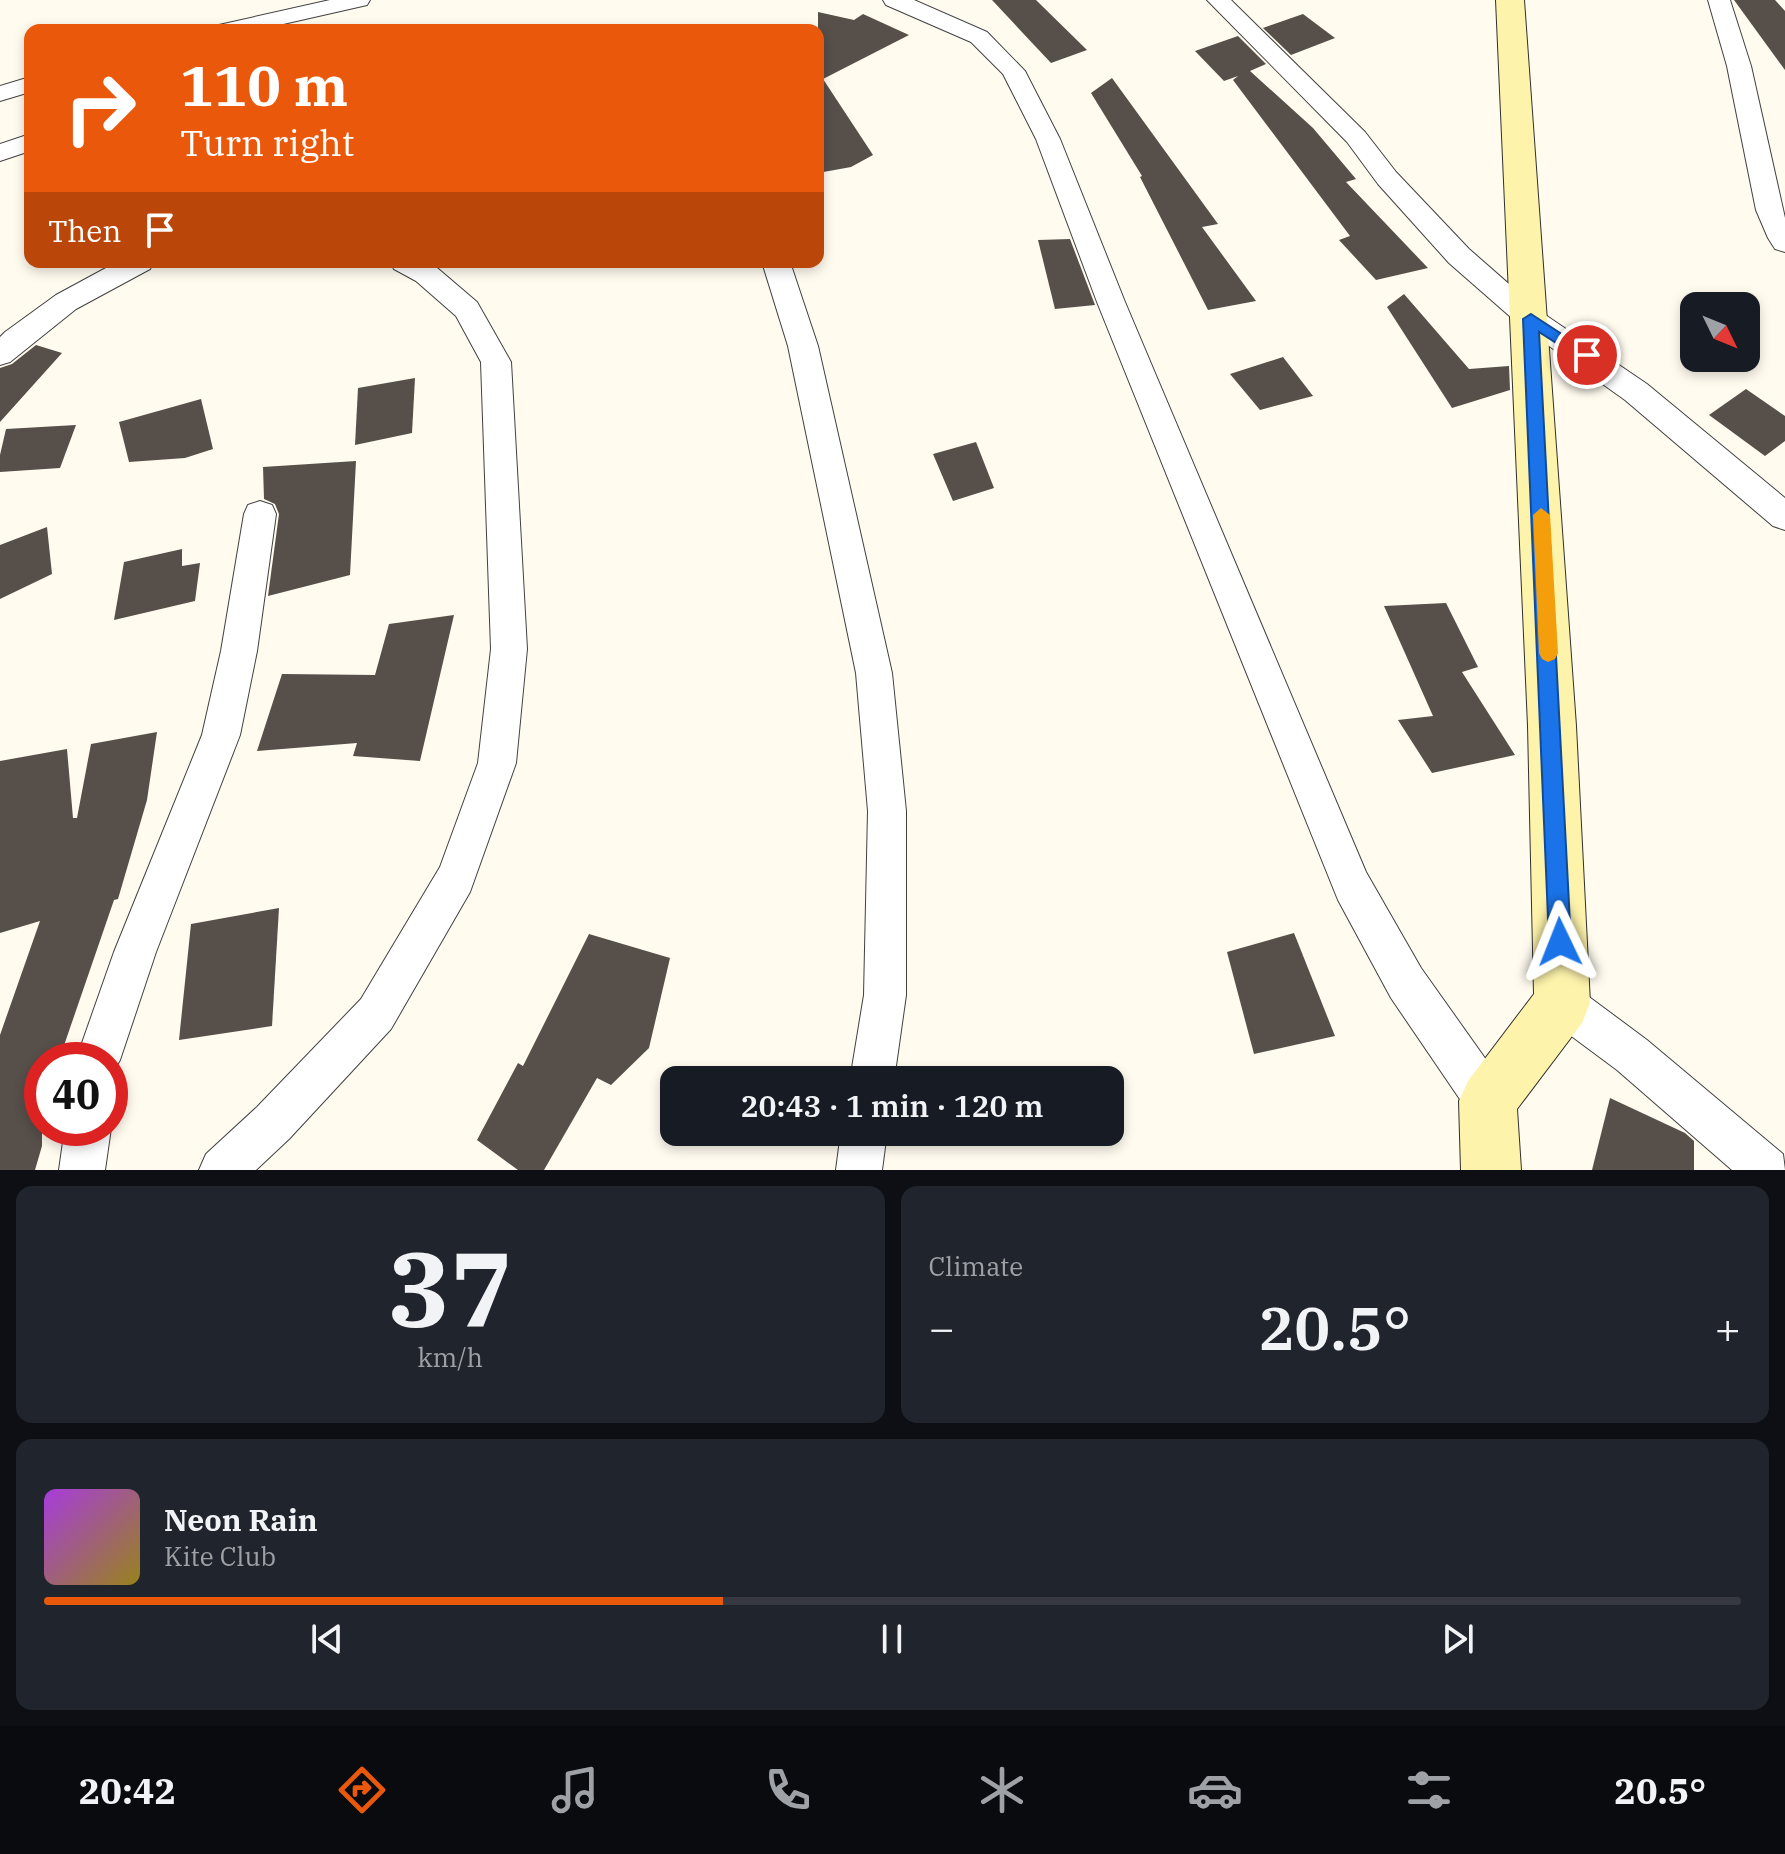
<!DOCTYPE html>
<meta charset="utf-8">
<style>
body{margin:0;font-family:"IBM Plex Serif",serif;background:#20242c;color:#f1f3f6;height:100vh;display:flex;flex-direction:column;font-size:30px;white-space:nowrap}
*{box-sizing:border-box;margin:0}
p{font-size:26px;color:#9ea1a6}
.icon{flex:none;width:44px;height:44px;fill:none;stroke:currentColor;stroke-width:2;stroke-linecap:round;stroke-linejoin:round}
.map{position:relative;height:1170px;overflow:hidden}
.details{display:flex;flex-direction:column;gap:16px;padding:16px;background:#0d0f14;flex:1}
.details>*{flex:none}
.hud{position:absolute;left:24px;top:24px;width:800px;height:244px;border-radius:16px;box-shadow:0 4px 12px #0003;background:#ea580c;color:#fff;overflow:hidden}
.needle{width:52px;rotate:133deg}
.tools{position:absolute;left:1680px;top:292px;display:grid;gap:16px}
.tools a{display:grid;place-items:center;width:80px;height:80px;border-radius:16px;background:#171b24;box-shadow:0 4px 12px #0003;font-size:40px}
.speed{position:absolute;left:24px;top:1042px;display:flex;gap:16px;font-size:40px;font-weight:700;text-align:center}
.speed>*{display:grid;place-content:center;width:104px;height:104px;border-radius:50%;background:#171b24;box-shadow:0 4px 12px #0003;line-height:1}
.speed .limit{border:12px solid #d22;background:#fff;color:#111}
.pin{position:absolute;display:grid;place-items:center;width:68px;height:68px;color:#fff;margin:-34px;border:4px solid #fff;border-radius:50%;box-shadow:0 2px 8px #0007}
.me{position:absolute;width:88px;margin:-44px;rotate:358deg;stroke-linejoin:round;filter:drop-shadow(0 0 6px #0008)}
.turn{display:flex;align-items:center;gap:28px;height:168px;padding:0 24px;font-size:36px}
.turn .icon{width:104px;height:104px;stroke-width:2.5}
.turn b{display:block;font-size:56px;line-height:68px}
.then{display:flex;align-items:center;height:76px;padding:0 24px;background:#0003;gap:16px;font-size:30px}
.big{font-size:60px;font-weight:600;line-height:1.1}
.details .tile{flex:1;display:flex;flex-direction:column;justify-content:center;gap:12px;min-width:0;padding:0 28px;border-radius:16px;background:#20242c}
.details .dial{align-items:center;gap:0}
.dial b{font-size:104px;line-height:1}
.song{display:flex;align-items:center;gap:24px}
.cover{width:96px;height:96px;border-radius:12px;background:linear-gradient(135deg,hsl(280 70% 55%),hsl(50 70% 35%))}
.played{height:8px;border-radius:4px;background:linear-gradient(90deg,#ea580c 40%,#363941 40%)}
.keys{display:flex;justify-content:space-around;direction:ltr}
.heat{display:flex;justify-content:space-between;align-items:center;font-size:44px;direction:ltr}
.details .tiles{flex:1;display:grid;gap:16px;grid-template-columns:1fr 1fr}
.tile:last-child{grid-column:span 2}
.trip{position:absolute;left:660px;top:1066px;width:464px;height:80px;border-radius:16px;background:#171b24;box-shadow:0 4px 12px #0003;font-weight:600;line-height:80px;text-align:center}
.menu{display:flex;height:128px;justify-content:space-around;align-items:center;background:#090b0e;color:#9ea1a6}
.menu .icon{width:56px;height:56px}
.menu .selected{color:#ea580c}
.menu b{font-size:36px;color:#f1f3f6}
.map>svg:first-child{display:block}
</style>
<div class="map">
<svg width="1785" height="1170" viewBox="0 0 1785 1170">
<rect width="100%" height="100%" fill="#fffbef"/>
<g fill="#574f4a">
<path d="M 992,0 L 1036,0 L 1087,50 L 1051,63 Z"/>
<path d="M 1734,0 L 1775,0 L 1785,11 L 1785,70 Z"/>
<path d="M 818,12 L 854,20 L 863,14 L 909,35 L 823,79 L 873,155 L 851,167 L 818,173 Z"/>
<path d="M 1303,14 L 1335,38 L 1291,55 L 1263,28 Z"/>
<path d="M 1238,36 L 1266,64 L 1250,71 L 1313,128 L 1356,179 L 1346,182 L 1428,268 L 1376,280 L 1339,240 L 1350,236 L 1233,80 L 1238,76 L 1224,81 L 1195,51 Z"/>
<path d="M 1112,78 L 1218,224 L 1202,227 L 1256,301 L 1208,310 L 1140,177 L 1142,176 L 1091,93 Z"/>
<path d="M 1070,239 L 1095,305 L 1055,309 L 1038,240 Z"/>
<path d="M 1404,294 L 1469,369 L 1509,366 L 1510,390 L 1452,408 L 1387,307 Z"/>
<path d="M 36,345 L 62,353 L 0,422 L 0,368 L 12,364 Z"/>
<path d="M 1283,357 L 1313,396 L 1260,410 L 1230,374 Z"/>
<path d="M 415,378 L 412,433 L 355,445 L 358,388 Z"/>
<path d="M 1746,389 L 1785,416 L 1785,441 L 1765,456 L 1709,415 Z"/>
<path d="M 201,399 L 213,449 L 185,458 L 129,462 L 119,422 Z"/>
<path d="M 76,425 L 60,468 L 0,472 L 0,455 L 6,429 Z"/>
<path d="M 976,442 L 994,488 L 953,501 L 933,454 Z"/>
<path d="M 356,461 L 350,575 L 268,596 L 279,514 L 275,504 L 264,499 L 263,467 Z"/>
<path d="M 47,527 L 52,574 L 0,599 L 0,545 Z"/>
<path d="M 182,549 L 182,566 L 200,563 L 195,601 L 114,620 L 124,562 Z"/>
<path d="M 1446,603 L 1478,667 L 1462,672 L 1515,755 L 1432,773 L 1398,720 L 1433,716 L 1384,606 Z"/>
<path d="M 454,615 L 420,761 L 353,756 L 357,743 L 257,751 L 282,674 L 375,675 L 389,624 Z"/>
<path d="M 157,732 L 147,800 L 118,899 L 114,900 L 59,1060 L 42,1060 L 42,1146 L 35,1170 L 0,1170 L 0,1035 L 40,921 L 0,933 L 0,761 L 67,749 L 73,818 L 77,818 L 91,744 Z"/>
<path d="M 279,908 L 272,1026 L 179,1040 L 191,924 Z"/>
<path d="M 1294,933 L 1335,1036 L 1254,1054 L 1227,952 Z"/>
<path d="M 589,934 L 670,958 L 649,1048 L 611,1085 L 597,1078 L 544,1170 L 518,1170 L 477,1140 L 518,1063 L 523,1066 Z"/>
<path d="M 1610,1098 L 1685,1133 L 1694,1141 L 1694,1170 L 1592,1170 Z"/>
</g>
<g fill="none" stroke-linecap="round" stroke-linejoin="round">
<g stroke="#414141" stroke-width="2">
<g id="street">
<path d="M 330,0 L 370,0 L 367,5 L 257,30 L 216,30 L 219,25 Z"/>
<path d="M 883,0 L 914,0 L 987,32 L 1025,71 L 1060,139 L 1125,302 L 1366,872 L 1421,968 L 1504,1085 L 1510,1101 L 1504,1117 L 1488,1123 L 1472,1117 L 1391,998 L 1338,900 L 1097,302 L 1036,139 L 1003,74 L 971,42 L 886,5 Z"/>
<path d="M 1207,0 L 1231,0 L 1365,132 L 1396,172 L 1469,249 L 1541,312 L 1647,384 L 1785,498 L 1785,530 L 1773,526 L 1625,400 L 1521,326 L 1449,263 L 1378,184 L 1347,142 Z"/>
<path d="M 1708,0 L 1730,0 L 1751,66 L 1785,218 L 1785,252 L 1775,249 L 1768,238 L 1756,210 L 1727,66 Z"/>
<path d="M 30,77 L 30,92 L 0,101 L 0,86 Z"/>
<path d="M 30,134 L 30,151 L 0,161 L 0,144 Z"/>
<path d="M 117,262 L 154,262 L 150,269 L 76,309 L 10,362 L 0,365 L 0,337 L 5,332 L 56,295 Z"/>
<path d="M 390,262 L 426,262 L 436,267 L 477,302 L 511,362 L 527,649 L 516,763 L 470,892 L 391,1029 L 289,1139 L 256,1170 L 199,1170 L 206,1154 L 257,1107 L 361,999 L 440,867 L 478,763 L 491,649 L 481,362 L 456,316 L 416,281 L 394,269 Z"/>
<path d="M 762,262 L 790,262 L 818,346 L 892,673 L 906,811 L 906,995 L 894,1080 L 850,1080 L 864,995 L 868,811 L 856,673 L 788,346 Z"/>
<path d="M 260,501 L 272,505 L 276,514 L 257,651 L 240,735 L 156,952 L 120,1060 L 110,1077 L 110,1060 L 76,1060 L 114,952 L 202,735 L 221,651 L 244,514 L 248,505 Z"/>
<path d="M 1562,982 L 1577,988 L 1647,1040 L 1783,1154 L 1785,1170 L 1732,1170 L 1617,1070 L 1547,1018 L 1541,1003 L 1547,988 Z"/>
<path d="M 110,1127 L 111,1128 L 105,1170 L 59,1170 L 65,1128 Z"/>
<path d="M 841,1132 L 887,1132 L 882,1170 L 836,1170 Z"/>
</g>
</g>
<g stroke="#303030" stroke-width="2">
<path id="secondary" d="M 1496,0 L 1524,0 L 1576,726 L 1590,1003 L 1582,1023 L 1517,1109 L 1521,1170 L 1461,1170 L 1459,1101 L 1468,1081 L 1534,994 L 1528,726 Z"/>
</g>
<use href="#street" fill="#fff" fill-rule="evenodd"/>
<use href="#secondary" fill="#fef3ab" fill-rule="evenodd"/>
</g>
<path fill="#1a73e8" stroke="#114b97" stroke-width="2" d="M 1531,314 L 1594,355 L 1587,361 L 1581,359 L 1539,332 L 1571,942 L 1568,949 L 1560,953 L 1552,949 L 1549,942 L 1523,319 Z"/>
<path fill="#f59e0b" d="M 1541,508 L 1550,515 L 1558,653 L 1555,659 L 1548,662 L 1542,659 L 1539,653 L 1533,515 Z"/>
</svg>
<div class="tools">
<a><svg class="needle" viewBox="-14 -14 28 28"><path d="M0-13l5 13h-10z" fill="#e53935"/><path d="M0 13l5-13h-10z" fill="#9ea1a6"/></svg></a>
</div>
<div class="speed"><div class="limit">40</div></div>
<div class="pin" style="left:1587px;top:355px;background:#d93025"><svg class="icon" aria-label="arrive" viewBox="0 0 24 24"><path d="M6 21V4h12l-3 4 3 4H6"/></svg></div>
<svg class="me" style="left:1560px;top:942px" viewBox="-20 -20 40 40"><path d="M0-17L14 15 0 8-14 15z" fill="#1a73e8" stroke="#fff" stroke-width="4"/></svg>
<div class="trip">20:43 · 1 min · 120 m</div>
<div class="hud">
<div class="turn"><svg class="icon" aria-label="right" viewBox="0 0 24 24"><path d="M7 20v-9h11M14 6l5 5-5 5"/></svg><div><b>110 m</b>Turn right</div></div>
<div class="then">Then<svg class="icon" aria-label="arrive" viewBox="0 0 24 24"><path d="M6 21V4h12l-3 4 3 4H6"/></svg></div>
</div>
</div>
<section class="details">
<div class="tiles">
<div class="tile dial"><b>37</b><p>km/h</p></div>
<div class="tile"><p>Climate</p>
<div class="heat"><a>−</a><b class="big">20.5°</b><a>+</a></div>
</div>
<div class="tile">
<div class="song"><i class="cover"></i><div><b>Neon Rain</b><p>Kite Club</p></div></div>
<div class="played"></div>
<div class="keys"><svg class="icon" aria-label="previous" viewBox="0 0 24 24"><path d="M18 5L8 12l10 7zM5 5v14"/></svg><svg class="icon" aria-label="pause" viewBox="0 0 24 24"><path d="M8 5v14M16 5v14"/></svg><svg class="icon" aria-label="next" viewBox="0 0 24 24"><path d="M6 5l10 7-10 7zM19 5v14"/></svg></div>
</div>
</div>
</section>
<nav class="menu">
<b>20:42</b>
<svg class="icon selected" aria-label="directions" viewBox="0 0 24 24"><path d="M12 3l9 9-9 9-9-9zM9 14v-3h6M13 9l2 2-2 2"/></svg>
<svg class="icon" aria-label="music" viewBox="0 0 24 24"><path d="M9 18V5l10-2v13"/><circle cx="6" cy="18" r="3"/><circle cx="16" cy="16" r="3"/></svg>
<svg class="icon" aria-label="phone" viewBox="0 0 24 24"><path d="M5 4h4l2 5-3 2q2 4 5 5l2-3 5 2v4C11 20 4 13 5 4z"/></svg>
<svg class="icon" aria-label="climate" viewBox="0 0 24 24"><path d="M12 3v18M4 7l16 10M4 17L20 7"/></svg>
<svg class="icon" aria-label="car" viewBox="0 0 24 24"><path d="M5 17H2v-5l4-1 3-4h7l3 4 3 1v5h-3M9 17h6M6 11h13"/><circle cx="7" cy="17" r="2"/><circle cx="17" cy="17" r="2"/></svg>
<svg class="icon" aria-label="filters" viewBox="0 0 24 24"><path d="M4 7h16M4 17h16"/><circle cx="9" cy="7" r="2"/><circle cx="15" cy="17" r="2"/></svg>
<b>20.5°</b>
</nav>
